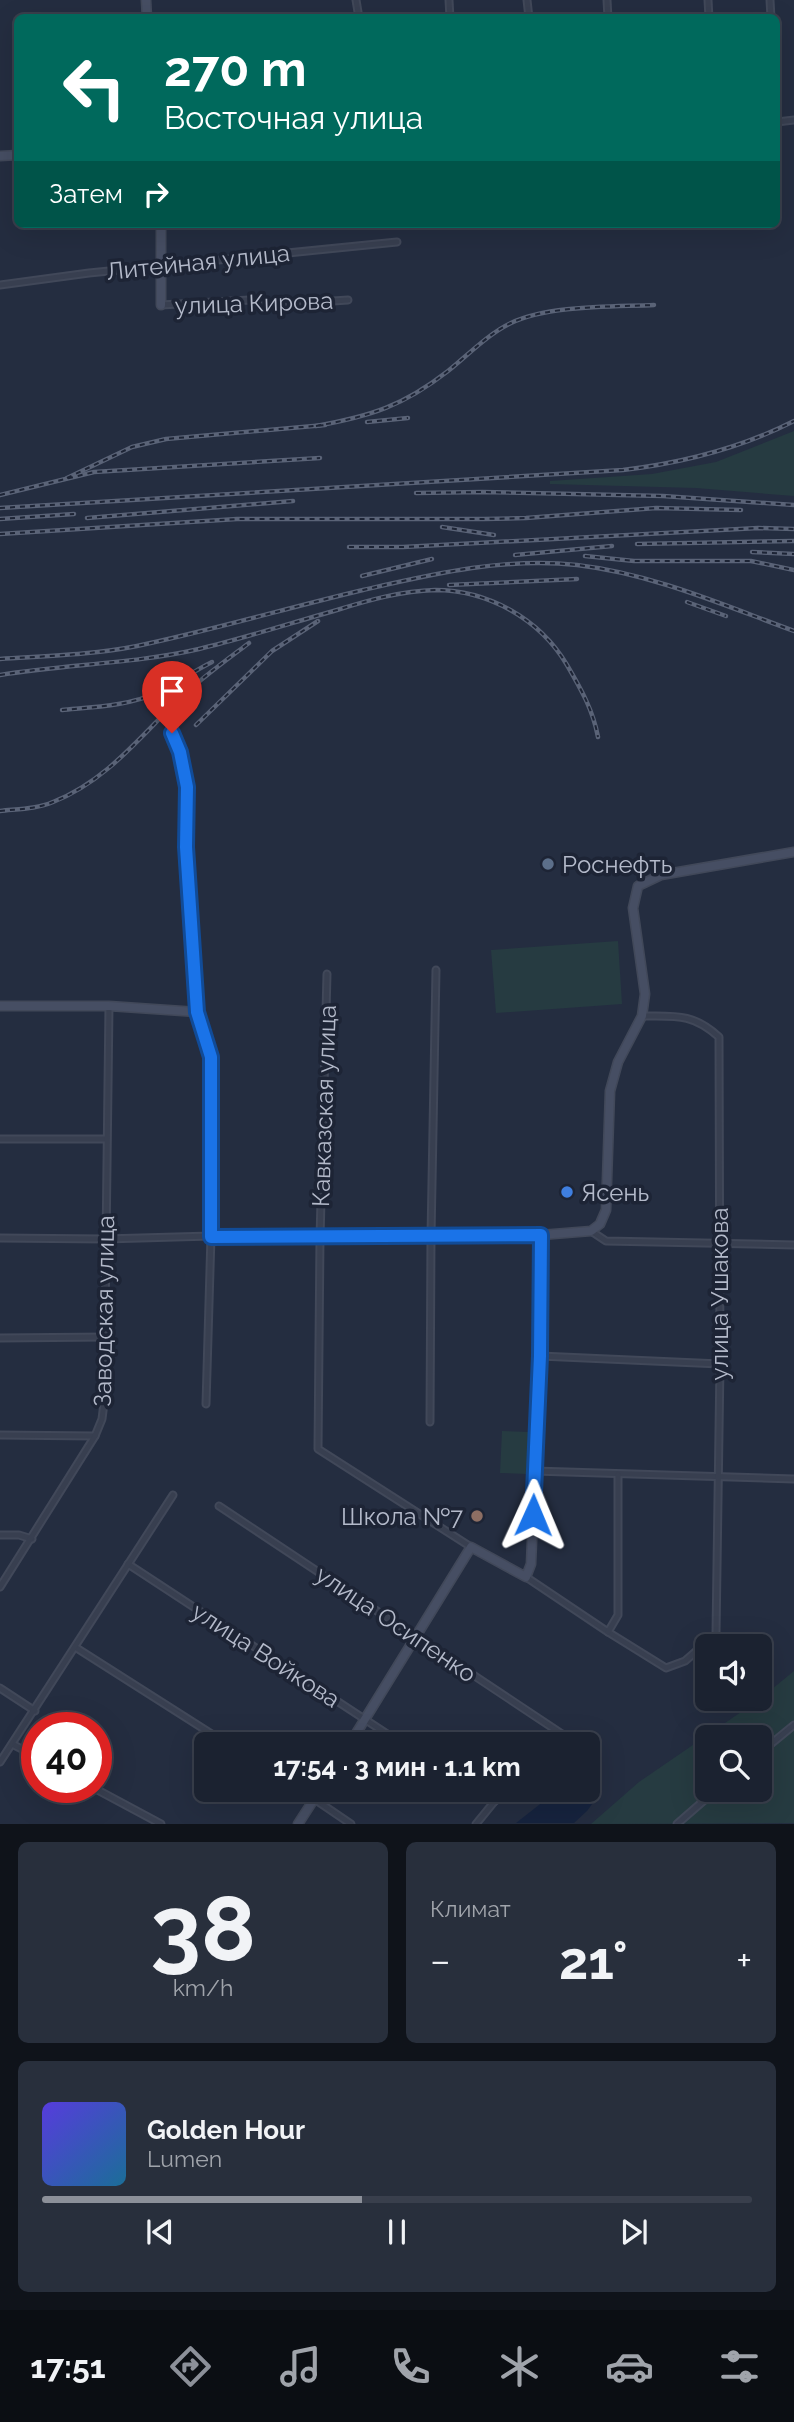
<!DOCTYPE html>
<html lang="ru">
<meta charset="utf-8">
<style>
body{margin:0;font-family:Raleway,sans-serif;background:#282f3c;color:#f1f3f6;height:100vh;display:flex;flex-direction:column;font-size:26px;white-space:nowrap}
*{box-sizing:border-box;margin:0}
p{font-size:23px;color:#a0a4ab}
.icon{flex:none;width:38px;height:38px;fill:none;stroke:currentColor;stroke-width:2;stroke-linecap:round;stroke-linejoin:round}
.map{position:relative;height:1824px;overflow:hidden}
.panel{display:flex;flex-direction:column;gap:18px;padding:18px;background:#0f131a;flex:1}
.panel>*{flex:none}
.banner{position:absolute;left:14px;top:14px;width:766px;height:214px;border-radius:10px;box-shadow:0 7px 28px #0002,0 0 0 2px #393f4c;background:#00695c;color:#fff;overflow:hidden}
.buttons{position:absolute;left:695px;top:1634px;display:grid;gap:14px}
.buttons a{display:grid;place-items:center;width:77px;height:77px;border-radius:10px;background:#1b2230;box-shadow:0 7px 28px #0002,0 0 0 2px #393f4c;font-size:35px}
.speed{position:absolute;left:21px;top:1712px;display:flex;gap:14px;font-size:35px;font-weight:700;text-align:center}
.speed>*{display:grid;place-content:center;width:91px;height:91px;border-radius:50%;background:#1b2230;box-shadow:0 7px 28px #0002,0 0 0 2px #393f4c;line-height:1}
.speed .limit{border:10px solid #d22;background:#fff;color:#111}
.pin{position:absolute;display:grid;place-items:center;width:60px;height:60px;color:#fff;margin:-72px -30px;border-radius:50% 50% 50% 0;rotate:-45deg;box-shadow:0 0 7px #0007}
.pin .icon{rotate:45deg}
.me{position:absolute;width:77px;margin:-38px;rotate:1deg;stroke-linejoin:round;filter:drop-shadow(0 0 5px #0008)}
.turn{display:flex;align-items:center;gap:24px;height:147px;padding:0 35px;font-size:32px}
.turn .icon{width:91px;height:91px;stroke-width:2.5}
.turn b{display:block;font-size:49px;line-height:60px}
.then{display:flex;align-items:center;height:66px;padding:0 35px;background:#0003;gap:14px;font-size:26px}
.big{font-size:52px;font-weight:700;line-height:1.1}
.panel .widget{flex:1;display:flex;flex-direction:column;justify-content:center;gap:10px;min-width:0;padding:0 24px;border-radius:10px;background:#282f3c}
.panel .dial{align-items:center;gap:0}
.dial b{font-size:91px;line-height:1}
.song{display:flex;align-items:center;gap:21px}
.cover{width:84px;height:84px;border-radius:10px;background:linear-gradient(135deg,hsl(250 70% 55%),hsl(200 70% 35%))}
.played{height:7px;border-radius:4px;background:linear-gradient(90deg,#8c9099 45%,#393f4c 45%)}
.keys{display:flex;justify-content:space-around;direction:ltr}
.heat{display:flex;justify-content:space-between;align-items:center;font-size:38px;direction:ltr}
.panel .tiles{flex:1;display:grid;gap:18px;grid-template-columns:1fr 1fr}
.widget:last-child{grid-column:span 2}
.trip{position:absolute;left:194px;top:1732px;width:406px;height:70px;border-radius:10px;background:#1b2230;box-shadow:0 7px 28px #0002,0 0 0 2px #393f4c;font-weight:700;line-height:70px;text-align:center}
.dock{display:flex;height:112px;justify-content:space-around;align-items:center;background:#0b0e13;color:#a0a4ab}
.dock .icon{width:49px;height:49px}
.dock .selected{color:#8c9099}
.dock b{font-size:32px;color:#f1f3f6}
.map>svg:first-child{display:block}
</style>
<div class="map">
<svg width="794" height="1824" viewBox="0 0 794 1824">
<rect width="100%" height="100%" fill="#242d40"/>
<g fill="#263b41" fill-rule="evenodd">
<path d="M 794,431 L 794,496 L 696,488 L 550,484 L 550,481 L 652,474 L 716,462 Z"/>
<path d="M 618,941 L 622,1004 L 496,1013 L 491,950 Z"/>
<path d="M 502,1431 L 529,1432 L 527,1474 L 500,1473 Z"/>
<path d="M 794,1671 L 794,1823 L 591,1824 L 639,1782 L 760,1699 ZM 707,1738 L 760,1738 L 760,1790 L 707,1790 Z"/>
</g>
<path fill="#16233e" d="M 588,1778 L 596,1785 L 598,1796 L 587,1811 L 574,1823 L 516,1823 L 558,1790 L 588,1790 Z"/>
<g fill="none" stroke-linecap="round" stroke-linejoin="round">
<g stroke="#414859" stroke-width="9">
<g id="street">
<path d="M 356,0 L 359,18"/>
<path d="M 449,0 L 450,18"/>
<path d="M 527,0 L 529,18"/>
<path d="M 607,0 L 608,18"/>
<path d="M 708,0 L 709,18"/>
<path d="M 770,0 L 771,18"/>
<path d="M 777,122 L 794,120"/>
<path d="M 0,285 L 89,273 L 397,242"/>
<path d="M 161,305 L 249,300 L 258,306 L 348,300"/>
<path d="M 172,733 C 191,776 185,805 187,850 C 189,904 193,958 197,1012"/>
<path d="M 327,974 L 320,1238 L 318,1449 L 471,1547"/>
<path d="M 0,1139 L 106,1139"/>
<path d="M 591,1231 L 606,1241 L 794,1245"/>
<path d="M 0,1238 L 105,1239 L 211,1236 L 206,1404"/>
<path d="M 0,1338 L 106,1337"/>
<path d="M 540,1356 L 720,1364"/>
<path d="M 430,1422 L 431,1236 L 436,970"/>
<path d="M 0,1435 L 95,1436"/>
<path d="M 534,1471 L 794,1479"/>
<path d="M 219,1506 L 574,1742 L 570,1745"/>
<path d="M 0,1535 L 19,1535 L 32,1539"/>
<path d="M 128,1564 L 404,1745"/>
<path d="M 526,1577 L 608,1632 L 666,1668 L 685,1661 L 716,1634 L 720,1364 L 719,1037 C 693,1013 675,1016 642,1016"/>
<path d="M 0,1587 L 95,1436 L 102,1419 L 104,1403 L 109,1006"/>
<path d="M 608,1632 L 618,1615 L 618,1475"/>
<path d="M 75,1647 L 229,1745"/>
<path d="M 0,1688 L 35,1711"/>
<path d="M 12,1744 L 37,1757"/>
<path d="M 760,1753 L 794,1725"/>
<path d="M 0,1762 L 173,1495"/>
<path d="M 92,1787 L 161,1824"/>
<path d="M 301,1790 L 351,1824"/>
<path d="M 476,1790 L 494,1802"/>
<path d="M 476,1824 L 494,1802 L 510,1790"/>
<path d="M 677,1824 L 716,1790"/>
</g>
</g>
<g stroke="#414859" stroke-width="11">
<g id="secondary">
<path d="M 146,0 L 147,18"/>
<path d="M 0,156 L 18,155"/>
<path d="M 161,305 L 161,224"/>
<path d="M 0,1006 L 109,1006 L 197,1012 L 211,1057 L 211,1236 L 320,1238 L 541,1235 L 591,1231 L 600,1224 L 606,1210 L 610,1091 L 618,1062 L 642,1016 L 645,994 L 633,908 L 638,886 L 661,875 L 794,852"/>
<path d="M 349,1745 L 471,1547 L 526,1577 L 531,1564 L 540,1356 L 541,1235"/>
<path d="M 298,1824 L 320,1790"/>
</g>
</g>
<use href="#street" stroke="#383f50" stroke-width="5"/>
<use href="#secondary" stroke="#464e63" stroke-width="8"/>
<g stroke="#5a6377" stroke-width="4.5">
<g id="rail">
<path d="M 367,422 L 408,418"/>
<path d="M 316,426 C 371,416 403,406 448,371 C 468,355 488,334 511,323 C 549,305 612,307 654,305"/>
<path d="M 67,478 L 132,447 L 166,439 L 325,425"/>
<path d="M 416,493 L 482,492 L 663,496 L 794,505"/>
<path d="M 0,495 L 94,472 L 320,458"/>
<path d="M 0,508 L 623,470 C 682,463 741,448 794,421"/>
<path d="M 87,518 L 293,501"/>
<path d="M 0,519 L 74,514"/>
<path d="M 442,527 L 494,535"/>
<path d="M 0,534 L 237,519 L 484,519 L 526,518 L 656,508 L 741,510"/>
<path d="M 637,544 L 794,541"/>
<path d="M 349,547 L 403,547 L 758,528 L 794,529"/>
<path d="M 752,552 L 794,554"/>
<path d="M 515,555 L 612,546"/>
<path d="M 585,556 L 634,561 L 751,561 L 794,570"/>
<path d="M 362,576 L 432,559"/>
<path d="M 449,585 L 577,579"/>
<path d="M 687,602 L 726,616"/>
<path d="M 0,659 C 45,656 92,655 137,646 C 213,630 287,608 363,590 C 433,574 504,557 577,565 C 653,574 723,605 794,631"/>
<path d="M 0,675 C 66,664 134,664 199,649 C 245,638 291,623 337,610 C 369,600 401,591 435,590 C 488,590 540,619 567,665 C 581,689 593,710 598,737"/>
<path d="M 62,710 C 94,707 129,706 159,692 C 177,683 194,671 212,662"/>
<path d="M 196,725 L 272,651 L 318,621"/>
<path d="M 0,811 C 18,809 37,809 53,802 C 106,781 139,738 178,700 C 200,679 225,661 249,643"/>
</g>
</g>
<use href="#rail" stroke="#1d2435" stroke-width="2" stroke-dasharray="5" stroke-linecap="butt"/>
</g>
<g fill="none" stroke-linecap="round" stroke-linejoin="round">
<g stroke="#114b97" stroke-width="18">
<path id="route" d="M 172,733 L 180,752 L 187,787 L 186,847 L 197,1012 L 211,1057 L 211,1237 L 541,1235 L 540,1356 L 533,1515"/>
</g>
<use href="#route" stroke="#1a73e8" stroke-width="12"/>
</g>
<circle fill="#5c6f8a" stroke="#1d2435" stroke-width="2.5" cx="548" cy="864" r="7"/>
<circle fill="#3f7fe0" stroke="#1d2435" stroke-width="2.5" cx="567" cy="1192" r="7"/>
<circle fill="#8d6e63" stroke="#1d2435" stroke-width="2.5" cx="477" cy="1516" r="7"/>
<g text-anchor="middle" dominant-baseline="central" stroke-width="7" stroke-linejoin="round" paint-order="stroke">
<g font-size="24" fill="#b4baca" stroke="#1d2435">
<text transform="translate(198 262) rotate(-6)">Литейная улица</text>
<text transform="translate(254 303) rotate(-2)">улица Кирова</text>
<text transform="translate(324 1106) rotate(-88)">Кавказская улица</text>
<text transform="translate(719 1294) rotate(-90)">улица Ушакова</text>
<text transform="translate(104 1311) rotate(-89)">Заводская улица</text>
<text transform="translate(396 1624) rotate(34)">улица Осипенко</text>
<text transform="translate(266 1655) rotate(33)">улица Войкова</text>
</g>
<g font-size="24" fill="#b4baca" stroke="#1d2435" text-anchor="start">
<text x="562" y="864">Роснефть</text>
<text x="581" y="1192">Ясень</text>
<text x="463" y="1516" text-anchor="end">Школа №7</text>
</g>
</g>
</svg>
<div class="buttons">
<a><svg class="icon" aria-label="sound" viewBox="0 0 24 24"><path d="M4 9h4l5-4v14l-5-4H4zM17 9q2 3 0 6"/></svg></a>
<a><svg class="icon" aria-label="search" viewBox="0 0 24 24"><circle cx="10" cy="10" r="6"/><path d="M15 15l6 6"/></svg></a>
</div>
<div class="speed"><div class="limit">40</div></div>
<div class="pin" style="left:172px;top:733px;background:#d93025"><svg class="icon" aria-label="arrive" viewBox="0 0 24 24"><path d="M6 21V4h12l-3 4 3 4H6"/></svg></div>
<svg class="me" style="left:533px;top:1515px" viewBox="-20 -20 40 40"><path d="M0-17L14 15 0 8-14 15z" fill="#1a73e8" stroke="#fff" stroke-width="4"/></svg>
<div class="trip">17:54 · 3 мин · 1.1 km</div>
<div class="banner">
<div class="turn"><svg class="icon" aria-label="left" viewBox="0 0 24 24"><path d="M17 20v-9H6M10 6l-5 5 5 5"/></svg><div><b>270 m</b>Восточная улица</div></div>
<div class="then">Затем<svg class="icon" aria-label="right" viewBox="0 0 24 24"><path d="M7 20v-9h11M14 6l5 5-5 5"/></svg></div>
</div>
</div>
<section class="panel">
<div class="tiles">
<div class="widget dial"><b>38</b><p>km/h</p></div>
<div class="widget"><p>Климат</p>
<div class="heat"><a>−</a><b class="big">21°</b><a>+</a></div>
</div>
<div class="widget">
<div class="song"><i class="cover"></i><div><b>Golden Hour</b><p>Lumen</p></div></div>
<div class="played"></div>
<div class="keys"><svg class="icon" aria-label="previous" viewBox="0 0 24 24"><path d="M18 5L8 12l10 7zM5 5v14"/></svg><svg class="icon" aria-label="pause" viewBox="0 0 24 24"><path d="M8 5v14M16 5v14"/></svg><svg class="icon" aria-label="next" viewBox="0 0 24 24"><path d="M6 5l10 7-10 7zM19 5v14"/></svg></div>
</div>
</div>
</section>
<nav class="dock">
<b>17:51</b>
<svg class="icon selected" aria-label="directions" viewBox="0 0 24 24"><path d="M12 3l9 9-9 9-9-9zM9 14v-3h6M13 9l2 2-2 2"/></svg>
<svg class="icon" aria-label="music" viewBox="0 0 24 24"><path d="M9 18V5l10-2v13"/><circle cx="6" cy="18" r="3"/><circle cx="16" cy="16" r="3"/></svg>
<svg class="icon" aria-label="phone" viewBox="0 0 24 24"><path d="M5 4h4l2 5-3 2q2 4 5 5l2-3 5 2v4C11 20 4 13 5 4z"/></svg>
<svg class="icon" aria-label="climate" viewBox="0 0 24 24"><path d="M12 3v18M4 7l16 10M4 17L20 7"/></svg>
<svg class="icon" aria-label="car" viewBox="0 0 24 24"><path d="M5 17H2v-5l4-1 3-4h7l3 4 3 1v5h-3M9 17h6M6 11h13"/><circle cx="7" cy="17" r="2"/><circle cx="17" cy="17" r="2"/></svg>
<svg class="icon" aria-label="filters" viewBox="0 0 24 24"><path d="M4 7h16M4 17h16"/><circle cx="9" cy="7" r="2"/><circle cx="15" cy="17" r="2"/></svg>
</nav>
